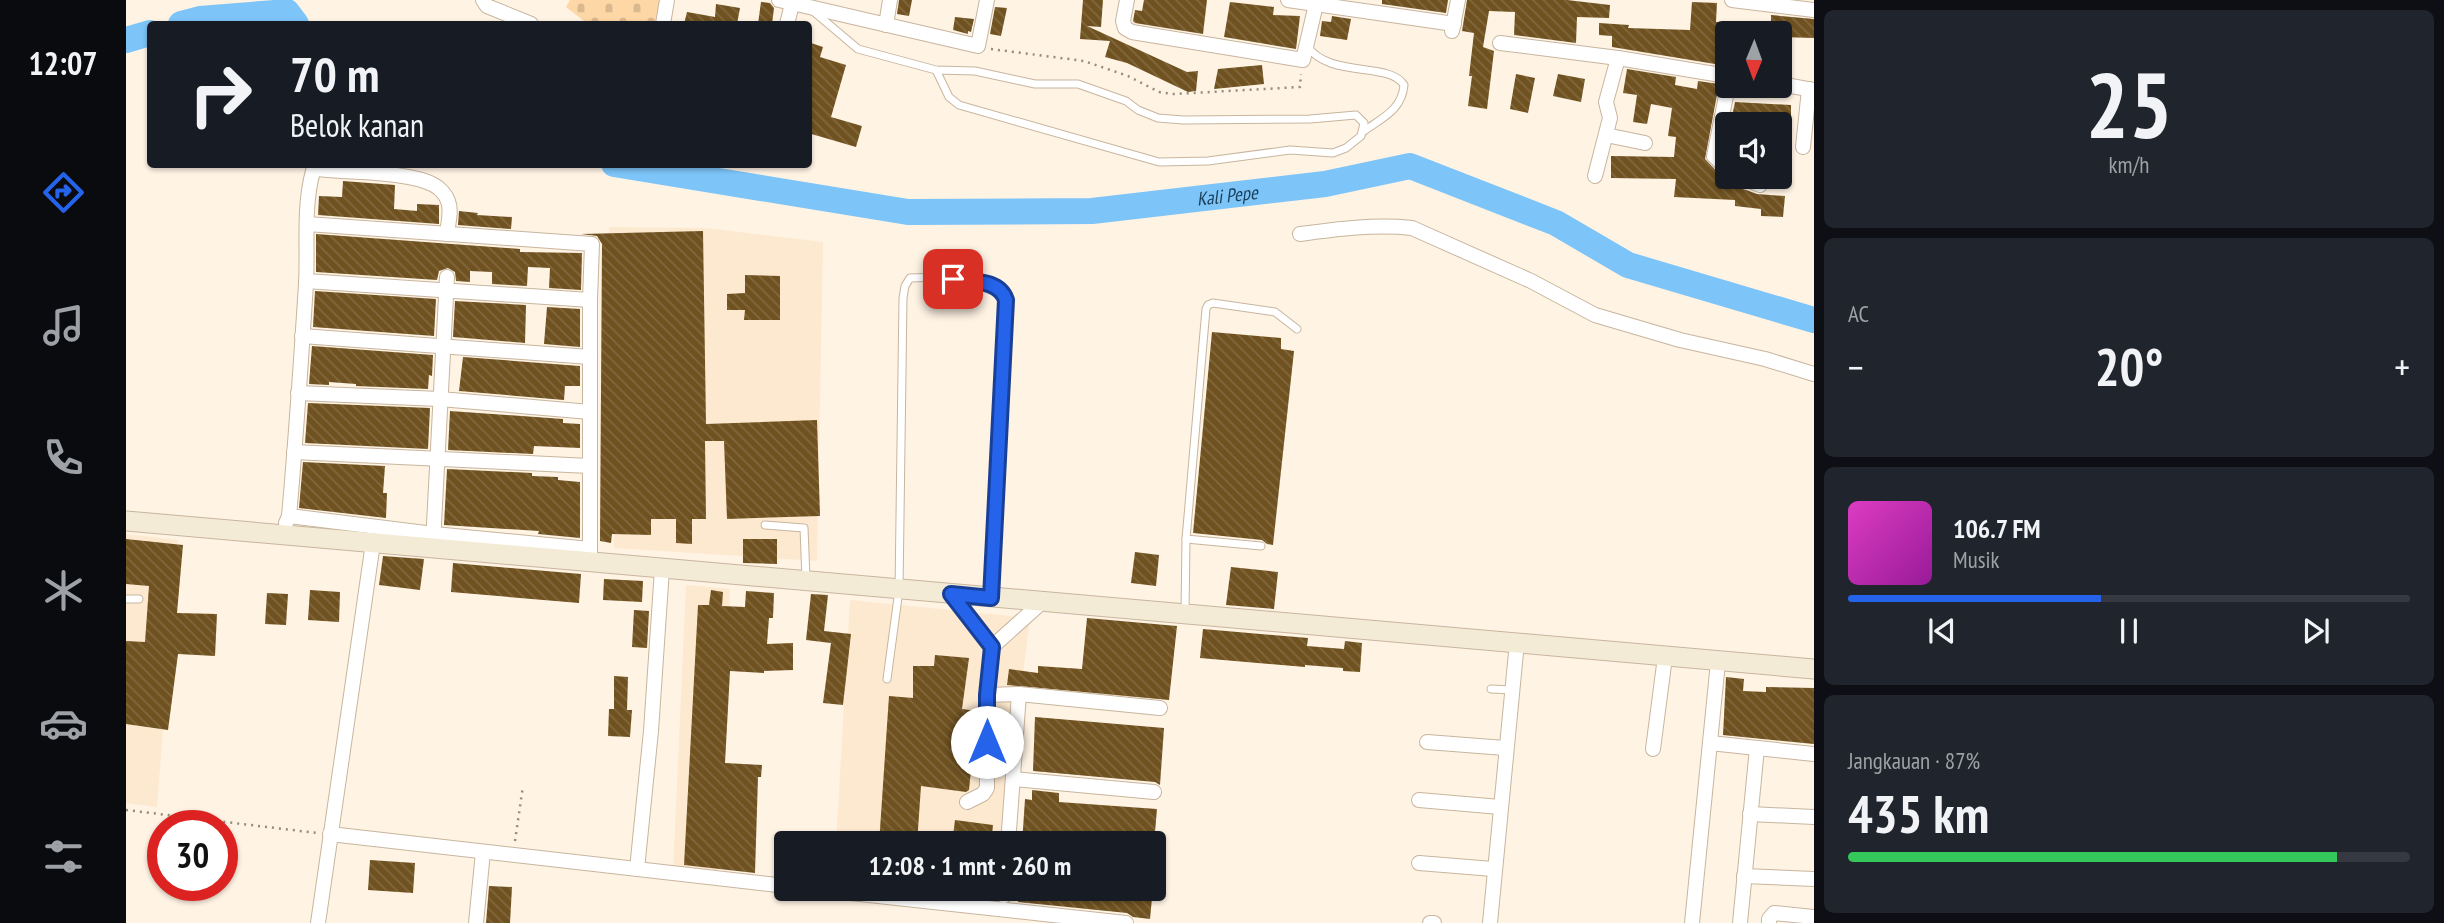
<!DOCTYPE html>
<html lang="id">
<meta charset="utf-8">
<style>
body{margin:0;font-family:"PT Sans Narrow",sans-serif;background:#20242c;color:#f1f3f6;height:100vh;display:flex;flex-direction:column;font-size:26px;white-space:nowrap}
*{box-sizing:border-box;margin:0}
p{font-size:23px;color:#9ea1a6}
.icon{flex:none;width:38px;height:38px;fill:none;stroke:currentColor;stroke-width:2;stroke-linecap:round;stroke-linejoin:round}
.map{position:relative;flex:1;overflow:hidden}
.panel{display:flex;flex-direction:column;gap:10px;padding:10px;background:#0d0f14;width:630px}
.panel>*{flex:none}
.banner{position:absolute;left:21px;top:21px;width:665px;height:147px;border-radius:7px;box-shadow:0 2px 5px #0004;background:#171b24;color:#f1f3f6;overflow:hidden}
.needle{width:46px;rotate:181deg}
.controls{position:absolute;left:1589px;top:21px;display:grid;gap:14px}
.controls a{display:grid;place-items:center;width:77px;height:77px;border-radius:7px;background:#171b24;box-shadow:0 2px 5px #0004;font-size:35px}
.speed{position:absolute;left:21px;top:810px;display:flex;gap:14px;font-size:35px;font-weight:700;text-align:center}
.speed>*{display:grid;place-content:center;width:91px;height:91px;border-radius:50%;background:#171b24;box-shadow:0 2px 5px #0004;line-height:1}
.speed .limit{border:10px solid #d22;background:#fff;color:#111}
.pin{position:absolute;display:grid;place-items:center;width:60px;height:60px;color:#fff;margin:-30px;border-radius:14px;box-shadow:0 4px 10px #0006}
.me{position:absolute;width:77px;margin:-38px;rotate:0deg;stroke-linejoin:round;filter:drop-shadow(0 0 5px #0008)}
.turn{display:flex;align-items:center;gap:24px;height:147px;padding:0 28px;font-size:32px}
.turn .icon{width:91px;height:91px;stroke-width:2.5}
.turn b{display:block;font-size:49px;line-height:60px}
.big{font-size:52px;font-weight:600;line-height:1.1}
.panel .widget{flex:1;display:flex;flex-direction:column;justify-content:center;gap:10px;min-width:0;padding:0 24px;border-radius:10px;background:#20242c}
.panel .dial{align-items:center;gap:0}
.dial b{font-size:91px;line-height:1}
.song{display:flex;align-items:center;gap:21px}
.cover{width:84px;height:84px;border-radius:10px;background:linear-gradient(135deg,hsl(310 70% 55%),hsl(300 70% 35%))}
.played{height:7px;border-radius:4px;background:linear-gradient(90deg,#2563eb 45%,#363941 45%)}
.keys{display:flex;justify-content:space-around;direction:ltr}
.heat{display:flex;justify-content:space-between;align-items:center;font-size:38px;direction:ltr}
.charge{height:10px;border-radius:5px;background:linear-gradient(90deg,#34c759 87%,#363941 0)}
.trip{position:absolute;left:648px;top:831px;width:392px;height:70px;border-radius:7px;background:#171b24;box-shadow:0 2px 5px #0004;font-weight:600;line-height:70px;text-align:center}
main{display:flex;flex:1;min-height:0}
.menu{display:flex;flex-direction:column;width:126px;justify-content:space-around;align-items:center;background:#090b0e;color:#9ea1a6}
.menu .icon{width:49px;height:49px}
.menu .on{color:#2563eb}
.menu b{font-size:32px;color:#f1f3f6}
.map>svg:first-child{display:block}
</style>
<main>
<nav class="menu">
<b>12:07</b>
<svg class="icon on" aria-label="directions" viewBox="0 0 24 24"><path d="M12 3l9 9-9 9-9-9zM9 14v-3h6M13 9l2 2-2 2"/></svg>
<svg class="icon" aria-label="music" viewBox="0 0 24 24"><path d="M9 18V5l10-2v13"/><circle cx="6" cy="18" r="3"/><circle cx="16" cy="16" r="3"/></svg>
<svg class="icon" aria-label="phone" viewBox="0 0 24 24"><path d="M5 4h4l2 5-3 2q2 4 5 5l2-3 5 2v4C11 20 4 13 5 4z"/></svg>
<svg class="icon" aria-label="climate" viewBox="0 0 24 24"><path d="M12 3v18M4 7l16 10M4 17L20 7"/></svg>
<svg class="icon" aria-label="car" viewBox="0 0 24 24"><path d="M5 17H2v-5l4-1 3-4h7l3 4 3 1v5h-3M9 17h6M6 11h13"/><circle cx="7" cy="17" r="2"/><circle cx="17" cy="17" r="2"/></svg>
<svg class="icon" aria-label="filters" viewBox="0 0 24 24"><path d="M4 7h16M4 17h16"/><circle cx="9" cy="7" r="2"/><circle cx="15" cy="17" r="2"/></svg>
</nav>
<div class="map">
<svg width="1688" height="923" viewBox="0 0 1688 923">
<defs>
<pattern id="cemetery-stones" width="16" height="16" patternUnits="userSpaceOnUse" patternTransform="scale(1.75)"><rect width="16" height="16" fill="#fed7a6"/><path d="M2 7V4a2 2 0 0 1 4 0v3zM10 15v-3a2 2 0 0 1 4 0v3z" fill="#dab98e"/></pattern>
<pattern id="building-back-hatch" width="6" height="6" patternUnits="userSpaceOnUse" patternTransform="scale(1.75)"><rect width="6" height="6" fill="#705220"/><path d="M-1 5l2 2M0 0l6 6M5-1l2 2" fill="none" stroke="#80683f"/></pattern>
</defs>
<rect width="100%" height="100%" fill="#fff3e4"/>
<g fill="#fde9d0">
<path d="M 483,227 L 580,228 L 697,242 L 691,561 L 488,548 Z"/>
<path d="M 0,534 L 52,540 L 31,807 L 0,803 Z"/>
<path d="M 560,585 L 604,589 L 592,872 L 547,872 Z"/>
<path d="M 724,600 L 904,618 L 884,778 L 880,843 L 710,844 Z"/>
<path d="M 723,889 L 877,889 L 876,904 Z"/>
</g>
<path fill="url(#cemetery-stones)" d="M 444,0 L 536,0 L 531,24 L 462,24 L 440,7 Z"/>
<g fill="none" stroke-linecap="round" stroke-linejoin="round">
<g stroke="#7dc4f8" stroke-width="26">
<path d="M 55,24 L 74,19 L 161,12 L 170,24"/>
<path d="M 0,40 L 24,33"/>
<path id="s1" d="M 488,164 L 782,212 L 966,211 L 1199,184 L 1284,166 L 1430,223 L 1502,265 L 1688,320"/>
</g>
</g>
<g fill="url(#building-back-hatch)">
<path d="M 773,0 L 786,0 L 783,16 L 771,14 Z"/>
<path d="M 957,0 L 977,0 L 975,27 L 961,26 L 1061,72 L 1072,71 L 1070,91 L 1062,92 L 1001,63 L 979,57 L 984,41 L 954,39 Z"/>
<path d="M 1018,0 L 1081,0 L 1077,34 L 1009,23 L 1007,21 L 1009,10 L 1016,11 Z"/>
<path d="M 1256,0 L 1322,0 L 1320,13 L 1256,4 Z"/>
<path d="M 1341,0 L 1441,0 L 1484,5 L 1483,18 L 1451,17 L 1450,43 L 1388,35 L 1389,12 L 1363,11 L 1357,47 L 1368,51 L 1361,109 L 1342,106 L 1346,76 L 1343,76 L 1348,33 L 1336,31 Z"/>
<path d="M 635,2 L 644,3 L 648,8 L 646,24 L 632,24 Z"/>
<path d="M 1104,2 L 1148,7 L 1147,15 L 1174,16 L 1170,49 L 1098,37 Z"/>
<path d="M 1566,2 L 1591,3 L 1590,22 L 1645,21 L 1645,15 L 1688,19 L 1688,38 L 1654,37 L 1654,33 L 1601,33 L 1601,66 L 1486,47 L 1486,36 L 1473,35 L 1473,23 L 1503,25 L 1502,28 L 1564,30 Z"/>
<path d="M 590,4 L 614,8 L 611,24 L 558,24 L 561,12 L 589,17 Z"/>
<path d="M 869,7 L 881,8 L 875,36 L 864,34 Z"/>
<path d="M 1206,16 L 1225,19 L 1221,40 L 1194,36 L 1196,21 L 1205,22 Z"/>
<path d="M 829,17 L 848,19 L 845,32 L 842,31 L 842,34 L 827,30 Z"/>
<path d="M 682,42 L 697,47 L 694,57 L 720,65 L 705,117 L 736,126 L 730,147 L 682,133 Z"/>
<path d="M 1136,65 L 1138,84 L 1088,89 L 1092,69 Z"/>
<path d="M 1501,69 L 1550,77 L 1549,85 L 1571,89 L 1572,81 L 1593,84 L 1579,159 L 1595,176 L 1605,177 L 1606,185 L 1631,194 L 1659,196 L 1657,217 L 1635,216 L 1635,209 L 1609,206 L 1609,200 L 1548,197 L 1550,179 L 1485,178 L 1485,156 L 1548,157 L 1550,137 L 1542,136 L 1546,108 L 1525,104 L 1521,124 L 1507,122 L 1511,95 L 1497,93 Z"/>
<path d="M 1390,74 L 1409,78 L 1402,113 L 1384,109 Z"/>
<path d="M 1432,74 L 1459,79 L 1455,102 L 1427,96 Z"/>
<path d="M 1609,102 L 1665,105 L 1665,120 L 1649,119 L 1648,123 L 1605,121 Z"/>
<path d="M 217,181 L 269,185 L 268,209 L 291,211 L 291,204 L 313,205 L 313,224 L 192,215 L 193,196 L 216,197 Z"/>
<path d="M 333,211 L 352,213 L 351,215 L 386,217 L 385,229 L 332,225 Z"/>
<path d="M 577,231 L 580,424 L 691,420 L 694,516 L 601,519 L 598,441 L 579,441 L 580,519 L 566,519 L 566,544 L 550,543 L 550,519 L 525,519 L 525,535 L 486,534 L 485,543 L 474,541 L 476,244 L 471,236 L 455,234 Z"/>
<path d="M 190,234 L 394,249 L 394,252 L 456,253 L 455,290 L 423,288 L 424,268 L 402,267 L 401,286 L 366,284 L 366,272 L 344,271 L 344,282 L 330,281 L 329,272 L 322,268 L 313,271 L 311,280 L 190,272 Z"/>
<path d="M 619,275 L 654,276 L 654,320 L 618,320 L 619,310 L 601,310 L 601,294 L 619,293 Z"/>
<path d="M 189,291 L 310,299 L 308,336 L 187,327 Z"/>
<path d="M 329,301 L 400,305 L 399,343 L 327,337 Z"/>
<path d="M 421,307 L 454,309 L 454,347 L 418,344 Z"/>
<path d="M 1086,332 L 1155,338 L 1155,349 L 1168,351 L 1147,545 L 1141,544 L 1136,540 L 1067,533 Z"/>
<path d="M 186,346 L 307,355 L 306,376 L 303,375 L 302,389 L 230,386 L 230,384 L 203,382 L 203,385 L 183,384 Z"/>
<path d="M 337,357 L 454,366 L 454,386 L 439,386 L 438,400 L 333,391 Z"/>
<path d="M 182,403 L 304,408 L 302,449 L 179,443 Z"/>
<path d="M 324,411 L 437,419 L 437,423 L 454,424 L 454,448 L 408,446 L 407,454 L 322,450 Z"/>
<path d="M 177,462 L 259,466 L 257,493 L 261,493 L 260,518 L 173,508 Z"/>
<path d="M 321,469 L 406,473 L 406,476 L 432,477 L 432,480 L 454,482 L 454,538 L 412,534 L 413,531 L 318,525 Z"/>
<path d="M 0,539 L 57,545 L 51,613 L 91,614 L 89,656 L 52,654 L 42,730 L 0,724 L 0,641 L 19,642 L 23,586 L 0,584 Z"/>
<path d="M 617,539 L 651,539 L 651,564 L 617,563 Z"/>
<path d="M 1009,552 L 1033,555 L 1030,586 L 1005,583 Z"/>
<path d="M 257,556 L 298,559 L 294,590 L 253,585 Z"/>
<path d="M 327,563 L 455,574 L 453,603 L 325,592 Z"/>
<path d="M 1105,567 L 1152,572 L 1148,609 L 1100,605 Z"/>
<path d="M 478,579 L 517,581 L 516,602 L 477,600 Z"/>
<path d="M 184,590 L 214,592 L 213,622 L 182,620 Z"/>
<path d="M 585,590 L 597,592 L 596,606 L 619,607 L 620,591 L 648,593 L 647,618 L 643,618 L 641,644 L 667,643 L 667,670 L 638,671 L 638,673 L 604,671 L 599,763 L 636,765 L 635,777 L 632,777 L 629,873 L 558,865 L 572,605 L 583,605 Z"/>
<path d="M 141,593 L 162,594 L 160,625 L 139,624 Z"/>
<path d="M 685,594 L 702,595 L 698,631 L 725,634 L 717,705 L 697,703 L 705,643 L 680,640 Z"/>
<path d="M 508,610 L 523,611 L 521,648 L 506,647 Z"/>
<path d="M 961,618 L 1051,626 L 1043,700 L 881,685 L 883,669 L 912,673 L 912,666 L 956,669 Z"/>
<path d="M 1077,629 L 1182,638 L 1181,646 L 1218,649 L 1219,641 L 1236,643 L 1234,672 L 1217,671 L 1217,668 L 1179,665 L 1179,667 L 1074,658 Z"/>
<path d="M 809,655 L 843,658 L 836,709 L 851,711 L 843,790 L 840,792 L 795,786 L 791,844 L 753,844 L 763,696 L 787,698 L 787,666 L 808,666 Z"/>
<path d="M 488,676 L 502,677 L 501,710 L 506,710 L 504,737 L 482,736 L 483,709 L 488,709 Z"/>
<path d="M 1600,677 L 1618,679 L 1617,691 L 1640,692 L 1640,687 L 1688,688 L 1688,744 L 1597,735 Z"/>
<path d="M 909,717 L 1038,728 L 1034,785 L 1029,782 L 907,771 Z"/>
<path d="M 906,790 L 933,793 L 933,802 L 1031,809 L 1028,844 L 896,844 L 899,799 L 906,800 Z"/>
<path d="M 829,820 L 867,825 L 865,844 L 826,844 Z"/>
<path d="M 244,860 L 289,863 L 287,893 L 242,890 Z"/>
<path d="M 363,886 L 386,887 L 384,923 L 360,923 Z"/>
<path d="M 893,889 L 925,889 L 1026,898 L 1024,919 L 1007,917 L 1001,913 L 892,902 Z"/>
</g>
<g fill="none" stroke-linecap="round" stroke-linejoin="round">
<g stroke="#c8b59e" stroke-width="9">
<g id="lane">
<path d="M 687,11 L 732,49 L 810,70 L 849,71 L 909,84 L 952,84 L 1000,101 L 1012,110 L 1032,118 L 1057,120 L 1184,119 L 1230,115 L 1238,123 L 1235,136 L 1220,148 L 1207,153 L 1164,150 L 1082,161 L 1033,162 L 833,105 L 823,97 L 810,70"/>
<path d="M 1181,46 C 1204,79 1263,61 1278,85 C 1276,110 1256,118 1238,131"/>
<path d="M 639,525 L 678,528 L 680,579"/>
<path d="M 1060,539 L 1135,546"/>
<path d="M 0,599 L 13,599"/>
<path d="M 1059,613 L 1060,539 L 1080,309 L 1082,305 L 1087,303 L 1149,312 L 1171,329"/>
<path d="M 761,679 L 773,590 L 777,298 L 779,286 L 784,278 C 802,277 849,278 865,284 C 872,287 878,293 880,300 L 865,596"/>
<path d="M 1365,689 L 1386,690"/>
</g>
</g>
<g stroke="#c8b59e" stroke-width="16">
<g id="street">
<path d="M 357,0 L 361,6 L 405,24"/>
<path d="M 653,0 L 852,46 L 861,0"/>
<path d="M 1001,0 L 997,21 L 999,28 L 1006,32 L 1177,60 L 1191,0"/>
<path d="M 1162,0 L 1328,24"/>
<path d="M 1606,0 L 1688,10"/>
<path d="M 537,24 L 541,0"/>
<path d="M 661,24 L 666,4"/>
<path d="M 760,25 L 764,0"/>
<path d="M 1326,31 L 1332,0"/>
<path d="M 1374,43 L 1492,58 L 1601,76"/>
<path d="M 1654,84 L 1688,90"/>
<path d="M 1480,135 L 1519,143"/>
<path d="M 1677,147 L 1683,89"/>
<path d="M 1601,169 L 1588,156 L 1602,86"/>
<path d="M 1469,176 L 1484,118 L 1480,102 L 1492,58"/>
<path d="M 1615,177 L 1634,185"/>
<path d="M 181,224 L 466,244 L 464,300 L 464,556"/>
<path d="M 1174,234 C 1211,229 1249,224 1286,228 L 1405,281 L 1469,315 L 1554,340 L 1639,359 L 1688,374"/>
<path d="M 180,281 L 464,300"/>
<path d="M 176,336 L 464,357"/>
<path d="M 172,393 L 314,399 L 464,412"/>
<path d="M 168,452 L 464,466"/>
<path d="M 163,516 L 308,534 L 464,549"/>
<path d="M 160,523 L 163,516 C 170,439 175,362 180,284 C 182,247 177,207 187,171 L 193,169 C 223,173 283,171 308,185 C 314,188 320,195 322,201 C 326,211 322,223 321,234"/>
<path d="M 307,543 L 321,277"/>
<path d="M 825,594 L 866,647 L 861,695 L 861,788 L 857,794 L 841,802"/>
<path d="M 866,647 L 916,602"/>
<path d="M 861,695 L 893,694 L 1034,708"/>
<path d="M 1301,742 L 1379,748"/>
<path d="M 1584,743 L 1688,754"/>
<path d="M 1527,749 L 1539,657"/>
<path d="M 887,779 L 1028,792"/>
<path d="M 1293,800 L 1374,807"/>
<path d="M 1624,814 L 1688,817"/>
<path d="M 204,834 L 660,886"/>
<path d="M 882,844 L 893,694"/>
<path d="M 1293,863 L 1367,869"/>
<path d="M 511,869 L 525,731 L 536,569"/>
<path d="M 1618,876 L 1688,879"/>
<path d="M 688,889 L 1000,923"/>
<path d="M 878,896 L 879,889"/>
<path d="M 192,923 L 247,543"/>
<path d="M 350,923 L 357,852"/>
<path d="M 1304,923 L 1308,923"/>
<path d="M 1364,923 L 1391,642"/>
<path d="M 1566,923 L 1592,662"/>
<path d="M 1614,923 L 1631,748"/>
<path d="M 1643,923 L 1643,919 L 1648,913 L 1688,917"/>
</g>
</g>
<g stroke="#c8b59e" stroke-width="21">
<path id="secondary" d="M 0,521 L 1688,669"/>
</g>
<g stroke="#948a7e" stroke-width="2.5" stroke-dasharray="2 5" stroke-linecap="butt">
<path d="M 865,49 L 958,61 L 1002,76 L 1033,92 L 1048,94 L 1174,87 L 1175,74"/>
<path d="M 0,810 L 191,833"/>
<path d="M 389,841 L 397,786"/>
</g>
<use href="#lane" stroke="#fff" stroke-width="7"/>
<use href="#street" stroke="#fff" stroke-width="14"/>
<use href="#secondary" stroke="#f4ebd6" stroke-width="19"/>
</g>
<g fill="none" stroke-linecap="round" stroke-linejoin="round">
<g stroke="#184099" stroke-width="18">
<path id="route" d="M 827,279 C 846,282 873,279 880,300 L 865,598 L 825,594 L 866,647 L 861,695 L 861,742"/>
</g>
<use href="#route" stroke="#2563eb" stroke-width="12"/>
</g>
<g text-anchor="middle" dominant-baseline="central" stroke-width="7" stroke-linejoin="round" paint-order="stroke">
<g font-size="19" font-style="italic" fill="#1a415b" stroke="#fff">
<text stroke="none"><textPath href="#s1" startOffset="618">Kali Pepe</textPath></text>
</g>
</g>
</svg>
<div class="controls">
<a><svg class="needle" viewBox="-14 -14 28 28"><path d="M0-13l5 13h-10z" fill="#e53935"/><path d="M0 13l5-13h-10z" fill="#9ea1a6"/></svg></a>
<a><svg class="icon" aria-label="sound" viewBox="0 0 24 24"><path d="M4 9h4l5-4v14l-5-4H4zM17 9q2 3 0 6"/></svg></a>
</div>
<div class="speed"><div class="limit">30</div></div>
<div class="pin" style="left:827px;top:279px;background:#d93025"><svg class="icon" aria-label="arrive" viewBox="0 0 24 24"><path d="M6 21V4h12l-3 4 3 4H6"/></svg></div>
<svg class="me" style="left:861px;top:742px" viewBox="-20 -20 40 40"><circle r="19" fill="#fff"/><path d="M0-13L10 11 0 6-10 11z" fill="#2563eb"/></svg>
<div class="trip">12:08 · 1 mnt · 260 m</div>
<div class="banner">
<div class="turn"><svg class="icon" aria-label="right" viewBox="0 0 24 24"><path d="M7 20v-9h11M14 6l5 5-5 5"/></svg><div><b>70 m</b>Belok kanan</div></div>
</div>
</div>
<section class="panel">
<div class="widget dial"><b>25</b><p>km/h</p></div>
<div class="widget"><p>AC</p>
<div class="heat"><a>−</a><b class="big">20°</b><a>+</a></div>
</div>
<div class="widget">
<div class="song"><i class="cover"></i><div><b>106.7 FM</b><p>Musik</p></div></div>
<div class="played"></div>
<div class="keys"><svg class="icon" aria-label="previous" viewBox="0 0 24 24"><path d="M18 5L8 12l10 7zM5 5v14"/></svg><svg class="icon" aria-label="pause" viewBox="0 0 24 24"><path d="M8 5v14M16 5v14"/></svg><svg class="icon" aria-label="next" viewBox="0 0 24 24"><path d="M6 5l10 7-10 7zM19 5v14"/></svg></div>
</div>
<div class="widget"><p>Jangkauan · 87%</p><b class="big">435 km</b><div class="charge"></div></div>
</section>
</main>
